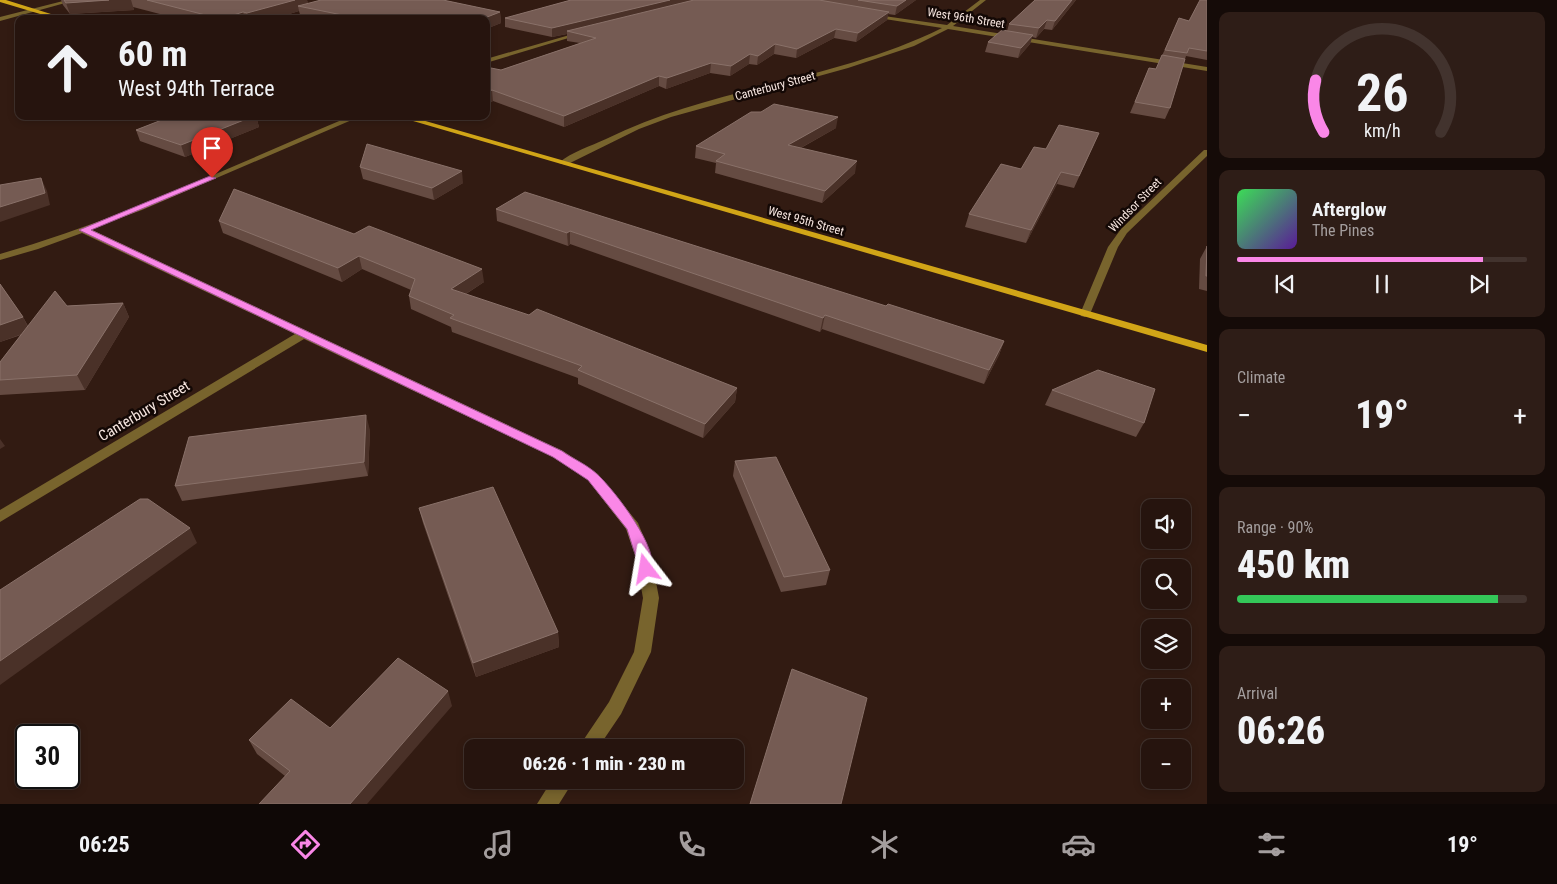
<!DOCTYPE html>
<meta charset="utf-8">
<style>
body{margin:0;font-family:"Roboto Condensed",sans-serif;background:#2e1d17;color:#f1f3f6;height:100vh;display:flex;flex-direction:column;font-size:19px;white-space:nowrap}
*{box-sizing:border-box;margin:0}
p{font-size:16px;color:#a49e9e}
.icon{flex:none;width:28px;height:28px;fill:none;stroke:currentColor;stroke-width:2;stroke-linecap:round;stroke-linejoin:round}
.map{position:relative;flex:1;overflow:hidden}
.side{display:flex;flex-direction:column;gap:12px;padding:12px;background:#150b08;width:350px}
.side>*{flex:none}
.top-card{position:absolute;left:15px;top:15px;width:475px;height:105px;border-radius:10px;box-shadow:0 2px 8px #0003,0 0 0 1px #42332e;background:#26140e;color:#f1f3f6;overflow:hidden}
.tools{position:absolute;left:1141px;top:499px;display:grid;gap:10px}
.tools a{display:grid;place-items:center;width:50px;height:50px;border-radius:10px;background:#26140e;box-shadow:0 2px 8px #0003,0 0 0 1px #42332e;font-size:25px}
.speed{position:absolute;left:15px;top:724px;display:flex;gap:10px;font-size:25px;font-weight:700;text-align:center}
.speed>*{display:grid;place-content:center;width:65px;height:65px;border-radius:50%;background:#26140e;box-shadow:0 2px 8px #0003,0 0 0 1px #42332e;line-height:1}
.speed .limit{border:2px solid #111;border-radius:8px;background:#fff;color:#111}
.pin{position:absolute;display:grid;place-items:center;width:42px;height:42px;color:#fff;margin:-51px -21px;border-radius:50% 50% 50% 0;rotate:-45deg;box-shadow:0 0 5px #0007}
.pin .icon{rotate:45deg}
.me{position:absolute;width:55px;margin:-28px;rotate:346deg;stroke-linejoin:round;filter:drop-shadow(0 0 4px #0008)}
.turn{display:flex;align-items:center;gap:18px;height:105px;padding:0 20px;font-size:22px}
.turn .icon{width:65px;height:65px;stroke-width:2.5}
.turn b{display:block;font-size:35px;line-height:42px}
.big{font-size:38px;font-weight:800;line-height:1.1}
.side .widget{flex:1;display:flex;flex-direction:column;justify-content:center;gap:8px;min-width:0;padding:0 18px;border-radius:10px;background:#2e1d17}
.side .dial{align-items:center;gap:0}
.dial svg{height:130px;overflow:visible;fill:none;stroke:#42332e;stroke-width:7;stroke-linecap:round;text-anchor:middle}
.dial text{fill:#f1f3f6;stroke:none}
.song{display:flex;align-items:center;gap:15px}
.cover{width:60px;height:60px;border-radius:8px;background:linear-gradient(135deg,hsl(130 70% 55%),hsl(270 70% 35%))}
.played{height:5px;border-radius:2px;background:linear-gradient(90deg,#fa87e7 85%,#42332e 85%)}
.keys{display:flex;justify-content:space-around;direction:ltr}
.heat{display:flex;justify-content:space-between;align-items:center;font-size:28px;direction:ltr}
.charge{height:8px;border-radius:4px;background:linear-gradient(90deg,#34c759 90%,#42332e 0)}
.trip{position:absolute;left:464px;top:739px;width:280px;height:50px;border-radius:10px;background:#26140e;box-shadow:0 2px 8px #0003,0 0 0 1px #42332e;font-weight:800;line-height:50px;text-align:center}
.menu{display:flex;height:80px;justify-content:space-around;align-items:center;background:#0f0806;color:#a49e9e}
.menu .icon{width:35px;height:35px}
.menu .on{color:#fa87e7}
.menu b{font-size:22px;color:#f1f3f6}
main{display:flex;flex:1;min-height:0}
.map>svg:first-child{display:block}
</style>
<main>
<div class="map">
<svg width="1207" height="804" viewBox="0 0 1207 804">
<rect width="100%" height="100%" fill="#321b12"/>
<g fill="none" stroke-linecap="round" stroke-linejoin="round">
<g fill="#78642d" fill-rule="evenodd">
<path d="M 67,0 L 76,0 L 0,21 L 0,17 Z"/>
<path d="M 980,0 L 986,0 L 953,26 L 1207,67 L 1207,71 L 948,29 L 914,46 L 848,68 L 671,117 L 639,129 L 566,165 L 559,163 C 571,152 591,146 606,139 C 712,87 835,81 942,28 L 872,17 L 870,14 L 947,25 Z"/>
<path d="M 580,32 L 585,33 L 486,63 L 486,59 Z"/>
<path d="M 351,116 L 361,116 L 142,210 L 90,229 L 563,451 L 598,474 L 638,523 L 651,555 L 659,598 L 651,652 L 621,714 L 598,748 L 578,748 L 609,702 L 634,652 L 643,598 L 635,555 L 626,529 L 588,480 L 553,457 L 304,339 L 0,522 L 0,510 L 295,334 L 82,233 L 38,249 L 0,260 L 0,254 C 120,220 236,164 351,116 Z"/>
<path d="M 1204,150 L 1207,150 L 1207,156 L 1127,233 L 1118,247 L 1090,314 L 1085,317 L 1081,316 L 1080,314 L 1108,247 L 1121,229 Z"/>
<path d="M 552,780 L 574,780 L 559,804 L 537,804 Z"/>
</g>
<g fill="#d1a517" fill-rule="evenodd">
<path d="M 0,0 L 6,0 L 67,19 L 57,19 L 0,2 Z"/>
<path d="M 396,116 L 408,116 L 1207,345 L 1207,352 Z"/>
</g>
</g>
<g fill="#654b42">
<path d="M 61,0 L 64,0 L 66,3 L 64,0 L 307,0 L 308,4 L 321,0 L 443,0 L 500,12 L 501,23 L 486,29 L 486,19 L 305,19 L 301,18 L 299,11 L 273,19 L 179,19 L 133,7 L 134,10 L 70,14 L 63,5 Z"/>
<path d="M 571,0 L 916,0 L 895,15 L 888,14 L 887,20 L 856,42 L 834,38 L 796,58 L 774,54 L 757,65 L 749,64 L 730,76 L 710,73 L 666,89 L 659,86 L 564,127 L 493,101 L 486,104 L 486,67 L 501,70 L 580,43 L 567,41 L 567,34 L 552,37 L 505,27 L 505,18 Z"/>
<path d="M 1035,0 L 1076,0 L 1052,30 L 1044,29 L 1036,38 L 1032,37 L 1030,44 L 1018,58 L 985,52 L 988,42 L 1007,31 L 1009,24 Z"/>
<path d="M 1207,0 L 1207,60 L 1186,56 L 1170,108 L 1165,119 L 1130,113 L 1149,68 L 1156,69 L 1179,18 L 1189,21 Z"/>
<path d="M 172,116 L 256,116 L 259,127 L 185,157 L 140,141 L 136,130 Z"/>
<path d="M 836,128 L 801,148 L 855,173 L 822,203 L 715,173 L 716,163 L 695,158 L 696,146 Z"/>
<path d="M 1094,144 L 1074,188 L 1057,184 L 1026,243 L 965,227 L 969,214 L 1046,149 Z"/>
<path d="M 360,167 L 463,183 L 434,200 L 363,179 Z"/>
<path d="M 496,209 L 886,306 L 1004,341 L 999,355 L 984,384 L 822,329 L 820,332 L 570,244 L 568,246 L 497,221 Z"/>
<path d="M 219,221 L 484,282 L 466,294 L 737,388 L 735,402 L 703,438 L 578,384 L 578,378 L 452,332 L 451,327 L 411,309 L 409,296 L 411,290 L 362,269 L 342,282 L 223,233 Z"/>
<path d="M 1207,246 L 1207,291 L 1199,289 L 1200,259 Z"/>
<path d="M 0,284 L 23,317 L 28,326 L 67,306 L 123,303 L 129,317 L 85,390 L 0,395 L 0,362 L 21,335 L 0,342 Z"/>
<path d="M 1052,390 L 1144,423 L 1136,437 L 1045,405 Z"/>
<path d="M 370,430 L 368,476 L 182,501 L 175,486 Z"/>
<path d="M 735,461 L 830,570 L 826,585 L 781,592 L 733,476 Z"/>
<path d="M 419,508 L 558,632 L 559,647 L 476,677 L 423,523 Z"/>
<path d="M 452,706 L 285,776 L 257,754 L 249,740 L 330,728 Z"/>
</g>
<g fill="#4a3128">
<path d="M 109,0 L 131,0 L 134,10 L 70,14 L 66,3 Z"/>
<path d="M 295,0 L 307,0 L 309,8 L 298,6 L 299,11 L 273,19 L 249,19 L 247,13 Z"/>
<path d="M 670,0 L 704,0 L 567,31 L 567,34 L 552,37 L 552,28 Z"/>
<path d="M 906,0 L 916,0 L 895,15 L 897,6 Z"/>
<path d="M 1072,0 L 1076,0 L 1052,30 L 1055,21 Z"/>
<path d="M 243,12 L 245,19 L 221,19 Z"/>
<path d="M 500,12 L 501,23 L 486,29 L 486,19 L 482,19 Z"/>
<path d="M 889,12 L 887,20 L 856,42 L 858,33 Z"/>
<path d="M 1047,20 L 1044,29 L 1036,38 L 1039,28 Z"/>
<path d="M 836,29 L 834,38 L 796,58 L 797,49 Z"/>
<path d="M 1033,35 L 1030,44 L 1018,58 L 1021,48 Z"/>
<path d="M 775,44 L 774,54 L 757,65 L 758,56 Z"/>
<path d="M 750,54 L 749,64 L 730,76 L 731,66 Z"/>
<path d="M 711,63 L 710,73 L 666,89 L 667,78 Z"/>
<path d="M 659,76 L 659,86 L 564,127 L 564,116 Z"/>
<path d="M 492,90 L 493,101 L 486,104 L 486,93 Z"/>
<path d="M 254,116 L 256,116 L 259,127 L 185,157 L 181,145 Z"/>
<path d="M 838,117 L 836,128 L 786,156 L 788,145 Z"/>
<path d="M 857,161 L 855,173 L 822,203 L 825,191 Z"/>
<path d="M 462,171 L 463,183 L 434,200 L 432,188 Z"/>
<path d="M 1061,172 L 1057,184 L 1026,243 L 1031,230 Z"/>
<path d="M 41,178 L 47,191 L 50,205 L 0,222 L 0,207 Z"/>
<path d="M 570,231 L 570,244 L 568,246 L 567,233 Z"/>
<path d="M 359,256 L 362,269 L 342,282 L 338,268 Z"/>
<path d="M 482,269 L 484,282 L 453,302 L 451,289 Z"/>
<path d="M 123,303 L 129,317 L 85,390 L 77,375 Z"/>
<path d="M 825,315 L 822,329 L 820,332 L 823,318 Z"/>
<path d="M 23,317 L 30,331 L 0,342 L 0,325 Z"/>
<path d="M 1004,341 L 999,355 L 984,384 L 989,370 Z"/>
<path d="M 737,388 L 735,402 L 703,438 L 705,424 Z"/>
<path d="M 366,415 L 370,430 L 368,476 L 364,462 Z"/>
<path d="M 0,439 L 5,446 L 0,449 Z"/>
<path d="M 190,528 L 197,543 L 0,685 L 0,661 Z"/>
<path d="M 558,632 L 559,647 L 476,677 L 473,663 Z"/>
<path d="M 448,691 L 452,706 L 367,804 L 350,804 Z"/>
</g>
<g fill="#755b53" stroke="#897169">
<path d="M 64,0 L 109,0 L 66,3 Z"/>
<path d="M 147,0 L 295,0 L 247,13 L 243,12 L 221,19 Z"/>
<path d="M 321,0 L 443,0 L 500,12 L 482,19 L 362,19 L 298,6 Z"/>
<path d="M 571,0 L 670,0 L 552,28 L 505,18 Z"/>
<path d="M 694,0 L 819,0 L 889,12 L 858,33 L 836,29 L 797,49 L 775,44 L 758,56 L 750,54 L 731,66 L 711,63 L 667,78 L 659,76 L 564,116 L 492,90 L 486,93 L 486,67 L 501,70 L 596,38 L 567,31 Z"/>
<path d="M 858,0 L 906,0 L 897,6 Z"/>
<path d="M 1035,0 L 1072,0 L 1055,21 L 1047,20 L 1039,28 L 1009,24 Z"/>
<path d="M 1200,0 L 1207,0 L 1207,51 L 1189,48 L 1187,53 L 1165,50 L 1179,18 L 1189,21 Z"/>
<path d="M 1002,30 L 1033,35 L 1021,48 L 988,42 Z"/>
<path d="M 1162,55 L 1185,59 L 1170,108 L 1135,102 L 1149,68 L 1156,69 Z"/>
<path d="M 774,104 L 838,117 L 788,145 L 857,161 L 825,191 L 716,161 L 725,154 L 696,146 L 751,112 L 761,112 Z"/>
<path d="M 172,116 L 254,116 L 181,145 L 136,130 Z"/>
<path d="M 1059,125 L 1099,133 L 1079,176 L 1061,172 L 1031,230 L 969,214 L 1001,164 L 1021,169 L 1034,147 L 1046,149 Z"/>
<path d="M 367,144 L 462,171 L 432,188 L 360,167 Z"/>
<path d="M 41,178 L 45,193 L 0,207 L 0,185 Z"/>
<path d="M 234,189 L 354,234 L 369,226 L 482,269 L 451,289 L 529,315 L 537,309 L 737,388 L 705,424 L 578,370 L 582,366 L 450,318 L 454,315 L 409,296 L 415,279 L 359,256 L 338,268 L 219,221 Z"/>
<path d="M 525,192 L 886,306 L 888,304 L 1004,341 L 989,370 L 825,315 L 823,318 L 570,231 L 567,233 L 496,209 Z"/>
<path d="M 1207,246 L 1207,276 L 1206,276 Z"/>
<path d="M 0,284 L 23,317 L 0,325 Z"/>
<path d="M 55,291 L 67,306 L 123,303 L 77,375 L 0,380 L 0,362 Z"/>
<path d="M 1098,370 L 1155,389 L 1144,423 L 1052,390 Z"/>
<path d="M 366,415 L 364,462 L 175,486 L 189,437 Z"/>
<path d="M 776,457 L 830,570 L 784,577 L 735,461 Z"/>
<path d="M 493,487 L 558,632 L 473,663 L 419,508 Z"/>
<path d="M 140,499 L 148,499 L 190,528 L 0,661 L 0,590 Z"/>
<path d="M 398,658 L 448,691 L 350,804 L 259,804 L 290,771 L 249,740 L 291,699 L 330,728 Z"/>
<path d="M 792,669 L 867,698 L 841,804 L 750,804 Z"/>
</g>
<path fill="#fa87e7" stroke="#a25896" d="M 210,176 L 216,178 L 91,230 L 562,451 C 573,459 588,465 598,475 C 614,490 662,551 651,573 L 646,575 L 641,573 L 627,529 L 588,480 L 553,457 L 79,230 Z"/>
<g text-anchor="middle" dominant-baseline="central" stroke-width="5" stroke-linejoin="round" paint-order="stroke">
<g font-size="12" fill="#f7e6e0" stroke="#130805">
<text transform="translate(966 18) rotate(9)">West 96th Street</text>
<text transform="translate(775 86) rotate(-15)">Canterbury Street</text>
<text transform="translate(1135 205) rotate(-46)">Windsor Street</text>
<text transform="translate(806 221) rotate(16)">West 95th Street</text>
</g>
<g font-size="15" fill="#f7e6e0" stroke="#130805">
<text transform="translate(144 411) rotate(-31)">Canterbury Street</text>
</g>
</g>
</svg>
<div class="tools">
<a><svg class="icon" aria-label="sound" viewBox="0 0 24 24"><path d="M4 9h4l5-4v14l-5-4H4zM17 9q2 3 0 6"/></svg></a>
<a><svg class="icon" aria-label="search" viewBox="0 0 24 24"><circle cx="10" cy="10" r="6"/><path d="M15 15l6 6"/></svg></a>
<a><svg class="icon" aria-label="layers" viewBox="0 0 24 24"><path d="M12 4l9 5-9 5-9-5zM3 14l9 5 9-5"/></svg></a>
<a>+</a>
<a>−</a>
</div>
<div class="speed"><div class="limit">30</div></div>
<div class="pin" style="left:212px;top:178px;background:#d93025"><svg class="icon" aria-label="arrive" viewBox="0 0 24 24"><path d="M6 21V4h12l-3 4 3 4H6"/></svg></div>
<svg class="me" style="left:646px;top:569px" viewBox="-20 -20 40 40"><path d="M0-17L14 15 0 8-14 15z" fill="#fa87e7" stroke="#fff" stroke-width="4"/></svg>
<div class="trip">06:26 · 1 min · 230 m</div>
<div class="top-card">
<div class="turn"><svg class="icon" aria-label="ahead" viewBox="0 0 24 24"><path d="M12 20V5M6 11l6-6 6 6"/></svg><div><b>60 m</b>West 94th Terrace</div></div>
</div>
</div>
<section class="side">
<div class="widget dial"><svg viewBox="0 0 100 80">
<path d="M14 69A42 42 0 1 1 86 69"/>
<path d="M14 69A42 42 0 0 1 9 37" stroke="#fa87e7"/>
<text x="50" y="56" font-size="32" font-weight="700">26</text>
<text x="50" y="72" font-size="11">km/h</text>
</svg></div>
<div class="widget">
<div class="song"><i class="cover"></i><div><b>Afterglow</b><p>The Pines</p></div></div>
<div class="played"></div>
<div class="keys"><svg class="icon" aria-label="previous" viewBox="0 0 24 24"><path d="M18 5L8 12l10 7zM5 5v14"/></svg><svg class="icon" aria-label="pause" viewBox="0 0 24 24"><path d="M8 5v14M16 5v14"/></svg><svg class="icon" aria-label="next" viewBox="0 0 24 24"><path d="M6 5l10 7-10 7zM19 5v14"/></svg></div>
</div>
<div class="widget"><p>Climate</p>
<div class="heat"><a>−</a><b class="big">19°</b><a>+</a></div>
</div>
<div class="widget"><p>Range · 90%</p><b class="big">450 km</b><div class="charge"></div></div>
<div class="widget"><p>Arrival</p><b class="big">06:26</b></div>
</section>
</main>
<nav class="menu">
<b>06:25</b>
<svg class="icon on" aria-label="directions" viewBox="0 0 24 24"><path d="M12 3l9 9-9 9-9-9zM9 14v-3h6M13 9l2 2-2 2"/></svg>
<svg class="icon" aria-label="music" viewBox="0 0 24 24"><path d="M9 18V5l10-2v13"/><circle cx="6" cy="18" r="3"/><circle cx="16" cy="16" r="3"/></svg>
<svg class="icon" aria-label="phone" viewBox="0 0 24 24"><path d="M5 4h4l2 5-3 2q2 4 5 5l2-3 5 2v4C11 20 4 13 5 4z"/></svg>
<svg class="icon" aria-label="climate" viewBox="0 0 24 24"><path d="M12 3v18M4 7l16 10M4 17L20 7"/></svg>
<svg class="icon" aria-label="car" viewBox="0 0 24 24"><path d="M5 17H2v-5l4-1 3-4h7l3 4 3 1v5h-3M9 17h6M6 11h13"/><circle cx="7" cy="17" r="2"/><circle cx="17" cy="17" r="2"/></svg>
<svg class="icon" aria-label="filters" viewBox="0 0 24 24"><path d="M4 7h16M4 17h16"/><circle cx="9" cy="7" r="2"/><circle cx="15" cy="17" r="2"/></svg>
<b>19°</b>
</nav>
